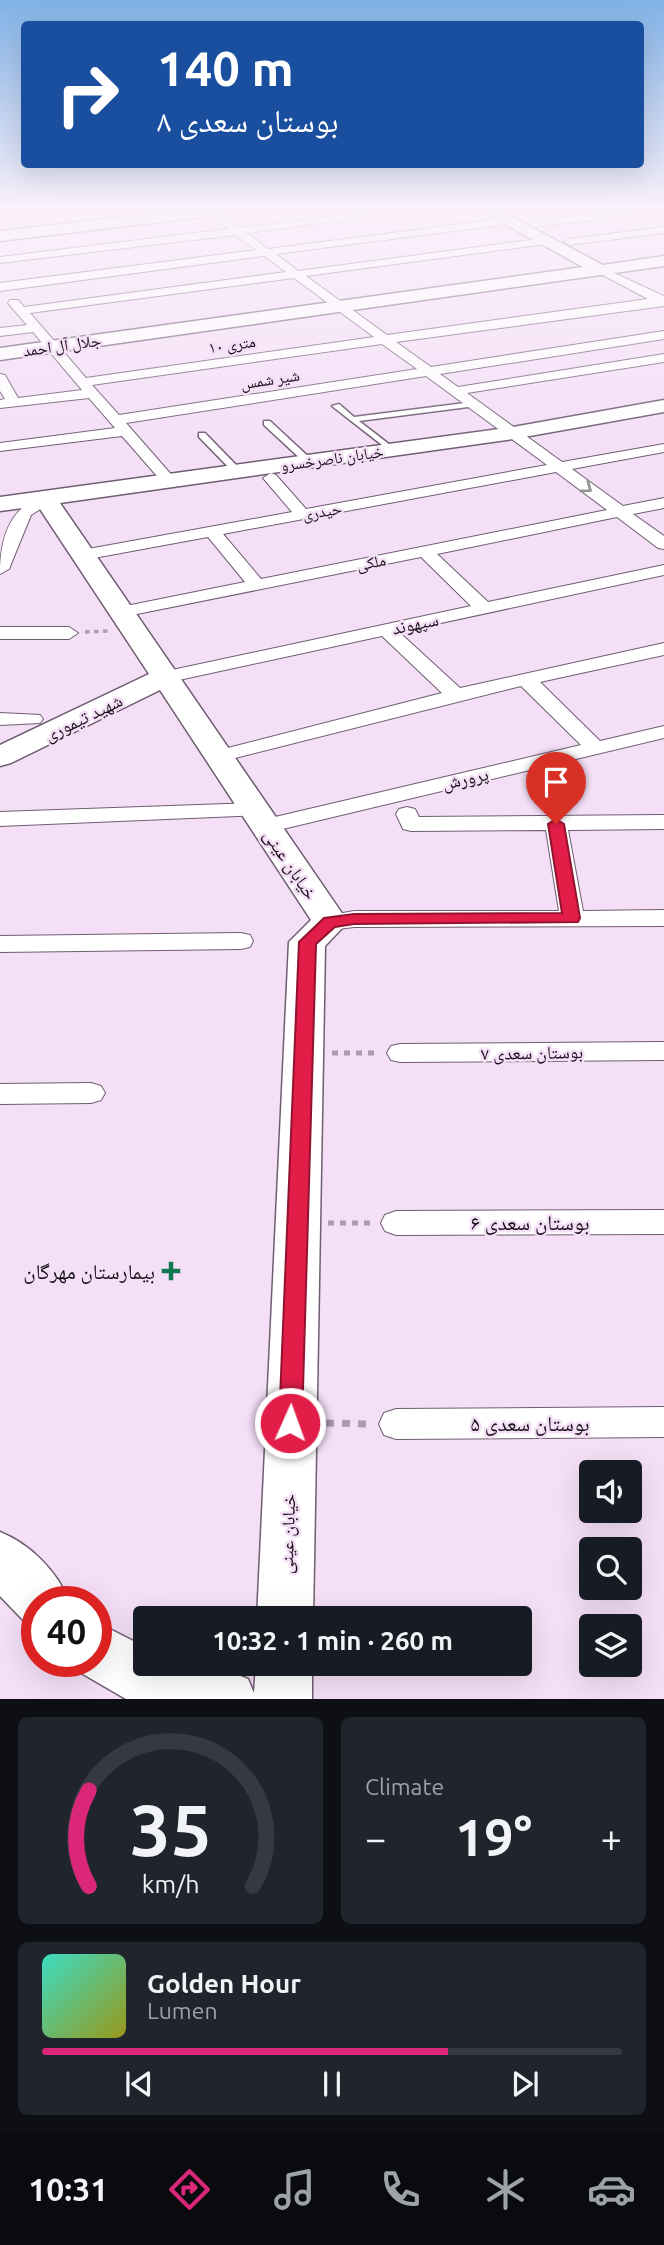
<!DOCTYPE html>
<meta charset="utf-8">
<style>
body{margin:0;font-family:Ubuntu,"Noto Naskh Arabic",sans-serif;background:#20242c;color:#f1f3f6;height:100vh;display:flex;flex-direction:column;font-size:26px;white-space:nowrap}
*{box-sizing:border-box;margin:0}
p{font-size:23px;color:#9ea1a6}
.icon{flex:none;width:38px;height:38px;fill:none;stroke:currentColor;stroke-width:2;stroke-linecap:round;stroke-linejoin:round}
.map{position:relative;height:1699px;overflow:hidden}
.sheet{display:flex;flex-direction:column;gap:18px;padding:18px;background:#0d0f14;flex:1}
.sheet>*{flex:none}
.top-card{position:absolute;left:21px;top:21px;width:623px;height:147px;border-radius:7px;box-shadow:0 7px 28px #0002;background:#1a4fa0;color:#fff;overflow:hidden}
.tools{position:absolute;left:579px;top:1460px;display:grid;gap:14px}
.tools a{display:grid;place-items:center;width:63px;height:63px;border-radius:7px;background:#171b24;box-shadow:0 7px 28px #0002;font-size:35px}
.speed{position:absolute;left:21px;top:1586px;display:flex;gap:14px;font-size:35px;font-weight:700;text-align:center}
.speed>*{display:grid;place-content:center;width:91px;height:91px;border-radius:50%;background:#171b24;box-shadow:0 7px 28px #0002;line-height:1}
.speed .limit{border:10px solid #d22;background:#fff;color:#111}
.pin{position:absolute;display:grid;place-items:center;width:60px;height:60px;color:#fff;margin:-72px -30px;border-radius:50% 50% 50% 0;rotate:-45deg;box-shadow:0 0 7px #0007}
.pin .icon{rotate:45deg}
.me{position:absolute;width:77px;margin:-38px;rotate:2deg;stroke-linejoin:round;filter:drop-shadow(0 0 5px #0008)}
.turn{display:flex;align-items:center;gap:24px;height:147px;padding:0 21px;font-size:32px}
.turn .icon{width:91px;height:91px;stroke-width:2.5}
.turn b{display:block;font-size:49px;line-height:60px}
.big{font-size:52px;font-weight:700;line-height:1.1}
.sheet .card{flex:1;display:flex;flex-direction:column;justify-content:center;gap:10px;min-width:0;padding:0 24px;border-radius:10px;background:#20242c}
.sheet .dial{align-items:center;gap:0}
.dial svg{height:182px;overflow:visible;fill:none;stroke:#363941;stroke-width:7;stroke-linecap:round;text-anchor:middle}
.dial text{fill:#f1f3f6;stroke:none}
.song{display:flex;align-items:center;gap:21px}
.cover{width:84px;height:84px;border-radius:10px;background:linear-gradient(135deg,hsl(170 70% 55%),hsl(60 70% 35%))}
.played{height:7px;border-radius:4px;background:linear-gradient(90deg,#db2777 70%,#363941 70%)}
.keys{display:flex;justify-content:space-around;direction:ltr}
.heat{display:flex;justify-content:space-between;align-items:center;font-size:38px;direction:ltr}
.sheet .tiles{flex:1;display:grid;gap:18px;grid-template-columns:1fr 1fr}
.card:last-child{grid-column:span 2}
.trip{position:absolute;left:133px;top:1606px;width:399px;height:70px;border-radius:7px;background:#171b24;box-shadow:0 7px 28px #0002;font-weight:700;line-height:70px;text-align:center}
.dock{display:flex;height:112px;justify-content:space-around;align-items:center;background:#090b0e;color:#9ea1a6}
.dock .icon{width:49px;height:49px}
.dock .current{color:#db2777}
.dock b{font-size:32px;color:#f1f3f6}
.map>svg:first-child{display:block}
</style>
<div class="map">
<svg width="664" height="1699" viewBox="0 0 664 1699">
<rect width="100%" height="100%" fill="#f4dff7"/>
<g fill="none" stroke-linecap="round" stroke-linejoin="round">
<g stroke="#6f5d72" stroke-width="3">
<g id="lane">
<path d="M 473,402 L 477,404 L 476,406 L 359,421 L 394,448 L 395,450 L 391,452 L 332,406 L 339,404 L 354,417 Z"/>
<path d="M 264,421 L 270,421 L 311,459 L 311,463 L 305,463 L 264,425 Z"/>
<path d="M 199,433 L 205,433 L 240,469 L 240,473 L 234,473 L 199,437 Z"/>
</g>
</g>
<g stroke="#6f5d72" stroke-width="2">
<g id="street">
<path d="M 199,207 L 211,207 L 239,228 L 409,207 L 441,207 L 247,233 L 268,249 L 508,218 L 513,221 L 508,224 L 276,254 L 298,271 L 546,238 L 551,241 L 546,244 L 306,276 L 387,335 L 648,299 L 597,272 L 597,268 L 601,267 L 664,296 L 664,306 L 396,342 L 431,367 L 664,331 L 664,339 L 440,374 L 458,387 L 664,354 L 664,362 L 467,393 L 562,462 L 664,444 L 664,452 L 572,469 L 623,506 L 664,498 L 664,508 L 633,514 L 664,536 L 664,549 L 658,548 L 617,517 L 437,554 L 488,602 L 664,565 L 664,575 L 399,632 L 460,688 L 664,643 L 664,655 L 540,682 L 600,741 L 664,726 L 664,738 L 266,833 L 258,831 L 255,826 L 258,821 L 581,745 L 521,686 L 219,762 L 212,760 L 209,756 L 212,752 L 442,693 L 382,636 L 165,683 L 155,677 L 158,673 L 471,606 L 421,557 L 122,617 L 116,616 L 113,612 L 116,608 L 245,582 L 208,537 L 83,560 L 77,559 L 75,555 L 77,551 L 292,512 L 263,478 L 271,473 L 276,475 L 306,509 L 547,465 L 426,376 L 126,423 L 176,480 L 168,485 L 163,483 L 122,436 L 0,451 L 0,443 L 115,428 L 89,398 L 0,408 L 0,400 L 5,399 L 0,391 L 0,374 L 5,375 L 18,398 L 82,390 L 33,332 L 0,336 L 0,328 L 27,325 L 8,303 L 10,300 L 18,300 L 24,307 L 286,272 L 264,256 L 0,291 L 0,283 L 256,250 L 235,235 L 0,263 L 0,257 L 228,229 ZM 294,278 L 374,337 L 86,378 L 30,313 ZM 382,344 L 417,369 L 119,415 L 92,385 ZM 556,472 L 607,510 L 261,579 L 223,534 Z"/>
<path d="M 652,207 L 664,207 L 664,212 L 533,227 L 528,224 L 533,221 Z"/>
<path d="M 664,227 L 664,233 L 569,245 L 564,242 L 569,239 Z"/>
<path d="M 47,495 L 55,500 L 31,515 L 9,569 L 0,574 C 0,539 9,505 47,495 Z"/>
<path d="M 0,627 L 69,627 L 78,633 L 69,639 L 0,639 Z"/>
<path d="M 0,713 L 40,715 L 43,719 L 40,723 L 0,725 Z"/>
<path d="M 255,803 L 263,805 L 266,810 L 263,815 L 0,826 L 0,812 Z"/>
<path d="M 407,807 L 415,809 L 419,817 L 664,815 L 664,829 L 568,830 L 583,911 L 664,910 L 664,926 L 354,927 L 330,930 L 321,927 L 318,922 L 321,917 L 354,911 L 559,911 L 546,830 L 411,831 L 403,829 L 396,814 L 399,809 Z"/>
<path d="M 241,933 L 250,935 L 253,941 L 250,947 L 241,949 L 0,952 L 0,936 Z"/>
<path d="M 664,1042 L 664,1060 L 400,1062 L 391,1060 L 387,1053 L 391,1046 L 400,1044 Z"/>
<path d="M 91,1083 L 101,1086 L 105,1093 L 101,1100 L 91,1103 L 0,1104 L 0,1084 Z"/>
<path d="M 664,1210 L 664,1234 L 396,1235 L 385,1231 L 381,1223 L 385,1215 L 396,1211 Z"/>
<path d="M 664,1407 L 664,1437 L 396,1439 L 384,1435 L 379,1424 L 384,1413 L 396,1409 Z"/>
</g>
</g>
<g stroke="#6f5d72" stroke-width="3">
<g id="secondary">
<path d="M 212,207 L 260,207 L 253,211 L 0,241 L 0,231 Z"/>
<path d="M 474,207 L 493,207 L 603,265 L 664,256 L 664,266 L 0,360 L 0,348 L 583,267 Z"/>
<path d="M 664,400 L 664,412 L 513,439 L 60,503 L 348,922 L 325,946 L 313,1619 L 257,1619 L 289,942 L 311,920 L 160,690 L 11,763 L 0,766 L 0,745 L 149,674 L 38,506 L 0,511 L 0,497 L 513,427 Z"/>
<path d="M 0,1532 C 30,1544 57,1571 69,1601 L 37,1601 L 37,1626 L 23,1620 L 0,1596 Z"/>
<path d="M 96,1622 L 145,1647 L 145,1664 C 186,1664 210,1663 248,1679 L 254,1693 L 256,1664 L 312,1664 L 312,1699 L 126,1699 L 76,1670 L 72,1661 L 96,1661 Z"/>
</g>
</g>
<path stroke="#ab9bad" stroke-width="3.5" stroke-dasharray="4.5 4.5" stroke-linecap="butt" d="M 85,632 L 108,631"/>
<g stroke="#ab9bad" stroke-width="5" stroke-dasharray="6 6" stroke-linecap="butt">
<path d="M 332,1053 L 379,1053"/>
<path d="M 328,1223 L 372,1223"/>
</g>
<path stroke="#ab9bad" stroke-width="7" stroke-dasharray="8 8" stroke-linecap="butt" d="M 326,1423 L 370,1424"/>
<use href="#lane" fill="#fff" fill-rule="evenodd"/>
<use href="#street" fill="#fff" fill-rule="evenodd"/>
<use href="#secondary" fill="#fff" fill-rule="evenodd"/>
</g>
<defs><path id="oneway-chevron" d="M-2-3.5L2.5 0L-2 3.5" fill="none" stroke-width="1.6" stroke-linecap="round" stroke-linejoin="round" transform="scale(1.75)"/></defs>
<use stroke="#979498" href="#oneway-chevron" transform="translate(587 488) rotate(36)"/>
<linearGradient id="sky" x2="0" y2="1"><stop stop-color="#81b1e6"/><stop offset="0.47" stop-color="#faf1fb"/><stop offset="1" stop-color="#faf1fb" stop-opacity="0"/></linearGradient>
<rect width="664" height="445" fill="url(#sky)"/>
<path fill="#e11d48" stroke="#92132f" stroke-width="2" d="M 556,819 L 564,824 L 580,918 L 578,922 L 354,924 L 335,927 L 316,944 L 302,1423 L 299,1431 L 290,1434 L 282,1431 L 279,1423 L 299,942 L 324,918 L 354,914 L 562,913 L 548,824 Z"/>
<path fill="#137952" stroke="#f4dff7" stroke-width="2.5" d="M167.5 1260.5h7v7h7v7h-7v7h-7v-7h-7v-7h7z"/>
<g text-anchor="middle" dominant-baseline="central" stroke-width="5" stroke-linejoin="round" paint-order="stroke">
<g font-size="16" fill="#181119" stroke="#f4dff7">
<text transform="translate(232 344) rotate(-8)">۱۰ متری</text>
<text transform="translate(62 345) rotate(-8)">جلال آل احمد</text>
<text transform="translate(270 379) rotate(-9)">شیر شمس</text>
<text transform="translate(332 458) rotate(-8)">خیابان ناصرخسرو</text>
<text transform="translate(322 511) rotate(-10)">حیدری</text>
<text transform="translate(371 562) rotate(-11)">ملکی</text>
</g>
<g font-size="18" fill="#181119" stroke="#f4dff7">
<text transform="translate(415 623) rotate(-12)">سپهوند</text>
<text transform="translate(83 717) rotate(-26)">شهید تیموری</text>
<text transform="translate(465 778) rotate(-13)">پرورش</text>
<text transform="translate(291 864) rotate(56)">خیابان عینی</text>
<text transform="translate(532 1052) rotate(-1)">بوستان سعدی ۷</text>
<text transform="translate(287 1534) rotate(-88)">خیابان عینی</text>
</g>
<g font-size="21" fill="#181119" stroke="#f4dff7">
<text x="530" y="1222">بوستان سعدی ۶</text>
<text x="530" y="1423">بوستان سعدی ۵</text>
</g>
<g font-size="21" fill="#181119" stroke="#f4dff7" text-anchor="end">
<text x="155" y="1271">بیمارستان مهرگان</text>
</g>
</g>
</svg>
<div class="tools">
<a><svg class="icon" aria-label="sound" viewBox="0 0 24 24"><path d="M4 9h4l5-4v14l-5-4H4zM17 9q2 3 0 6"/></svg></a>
<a><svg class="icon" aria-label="search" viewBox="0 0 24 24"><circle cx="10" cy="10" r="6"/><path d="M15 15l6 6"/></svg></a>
<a><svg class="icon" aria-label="layers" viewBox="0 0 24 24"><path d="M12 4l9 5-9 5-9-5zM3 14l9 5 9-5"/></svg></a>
</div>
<div class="speed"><div class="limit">40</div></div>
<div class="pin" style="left:556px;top:824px;background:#d93025"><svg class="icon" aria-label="arrive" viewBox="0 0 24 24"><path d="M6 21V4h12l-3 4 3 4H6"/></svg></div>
<svg class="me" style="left:290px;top:1423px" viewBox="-20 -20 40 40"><circle r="17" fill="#e11d48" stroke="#fff" stroke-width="3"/><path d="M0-11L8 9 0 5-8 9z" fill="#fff"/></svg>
<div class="trip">10:32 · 1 min · 260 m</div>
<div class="top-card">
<div class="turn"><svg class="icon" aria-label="right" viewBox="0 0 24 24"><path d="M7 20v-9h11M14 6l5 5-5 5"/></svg><div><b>140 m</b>بوستان سعدی ۸</div></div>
</div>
</div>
<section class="sheet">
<div class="tiles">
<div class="card dial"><svg viewBox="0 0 100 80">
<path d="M14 69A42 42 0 1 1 86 69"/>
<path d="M14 69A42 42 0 0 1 14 27" stroke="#db2777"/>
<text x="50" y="56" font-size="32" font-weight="700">35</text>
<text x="50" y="72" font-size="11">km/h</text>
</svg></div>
<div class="card"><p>Climate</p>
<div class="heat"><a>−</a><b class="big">19°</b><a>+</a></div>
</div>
<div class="card">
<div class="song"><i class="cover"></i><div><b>Golden Hour</b><p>Lumen</p></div></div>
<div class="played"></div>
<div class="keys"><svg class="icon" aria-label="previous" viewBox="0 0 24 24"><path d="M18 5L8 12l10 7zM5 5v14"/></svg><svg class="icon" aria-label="pause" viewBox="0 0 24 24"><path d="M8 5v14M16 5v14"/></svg><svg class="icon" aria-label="next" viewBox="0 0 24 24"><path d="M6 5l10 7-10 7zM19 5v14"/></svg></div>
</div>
</div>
</section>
<nav class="dock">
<b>10:31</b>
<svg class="icon current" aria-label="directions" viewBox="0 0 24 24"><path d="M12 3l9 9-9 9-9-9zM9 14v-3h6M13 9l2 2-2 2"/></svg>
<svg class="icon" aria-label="music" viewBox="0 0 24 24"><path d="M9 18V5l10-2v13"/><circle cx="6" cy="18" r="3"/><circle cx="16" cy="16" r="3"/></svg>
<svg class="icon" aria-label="phone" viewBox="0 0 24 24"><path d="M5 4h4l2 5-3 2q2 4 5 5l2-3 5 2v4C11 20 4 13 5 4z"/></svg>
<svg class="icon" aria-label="climate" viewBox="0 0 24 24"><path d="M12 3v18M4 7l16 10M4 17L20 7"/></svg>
<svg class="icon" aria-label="car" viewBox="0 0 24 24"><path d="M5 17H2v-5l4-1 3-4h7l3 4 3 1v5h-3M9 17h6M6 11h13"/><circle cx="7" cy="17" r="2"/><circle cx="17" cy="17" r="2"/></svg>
</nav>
